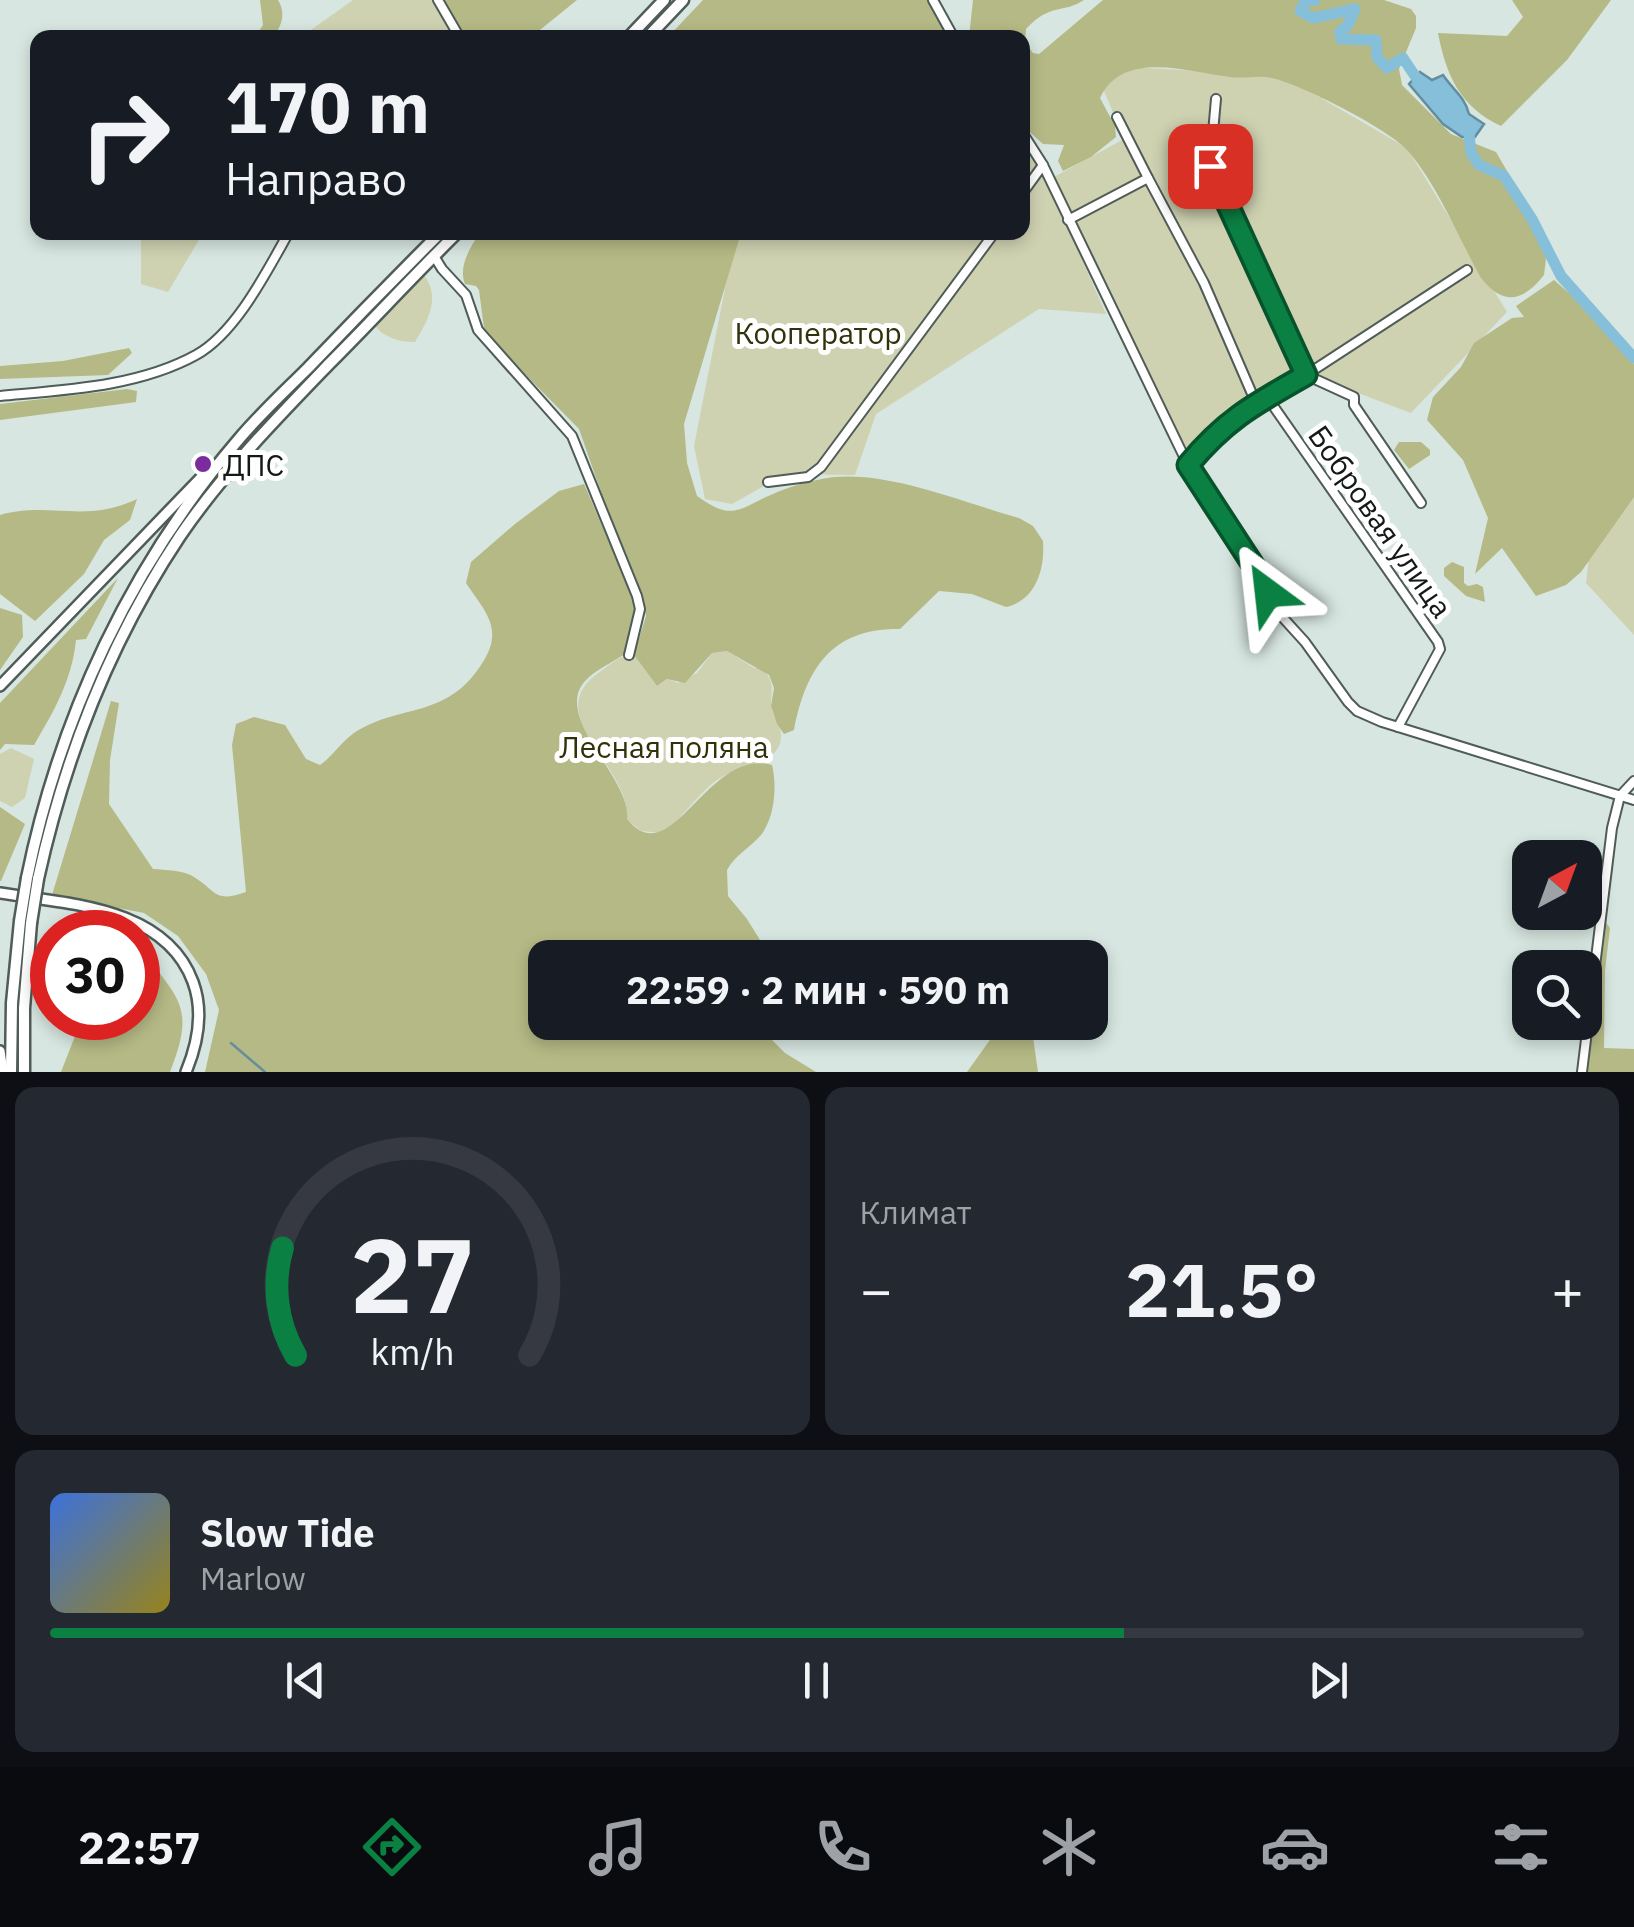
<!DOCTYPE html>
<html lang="ru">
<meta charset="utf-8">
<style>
body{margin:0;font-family:"IBM Plex Sans",sans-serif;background:#242831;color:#f1f3f6;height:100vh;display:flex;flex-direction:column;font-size:38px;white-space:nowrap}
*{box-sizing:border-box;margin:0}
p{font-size:32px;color:#9ea1a6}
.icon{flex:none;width:55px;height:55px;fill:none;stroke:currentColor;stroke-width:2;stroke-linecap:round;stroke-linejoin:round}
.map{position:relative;height:1072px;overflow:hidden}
.panel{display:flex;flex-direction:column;gap:15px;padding:15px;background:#0d0f14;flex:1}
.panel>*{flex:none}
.banner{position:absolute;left:30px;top:30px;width:1000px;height:210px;border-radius:20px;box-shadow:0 5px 15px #0003;background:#171b24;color:#f1f3f6;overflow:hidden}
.needle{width:65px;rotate:41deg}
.controls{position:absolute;left:1512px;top:840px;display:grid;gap:20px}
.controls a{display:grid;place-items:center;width:90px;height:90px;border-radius:20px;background:#171b24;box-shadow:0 5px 15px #0003;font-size:50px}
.speed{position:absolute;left:30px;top:910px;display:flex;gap:20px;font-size:50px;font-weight:700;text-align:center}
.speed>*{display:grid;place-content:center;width:130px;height:130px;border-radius:50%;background:#171b24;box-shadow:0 5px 15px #0003;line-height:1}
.speed .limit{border:15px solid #d22;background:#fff;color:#111}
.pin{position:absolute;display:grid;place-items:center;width:85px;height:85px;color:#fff;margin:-42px;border-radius:20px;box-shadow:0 5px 15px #0006}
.me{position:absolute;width:110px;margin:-55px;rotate:330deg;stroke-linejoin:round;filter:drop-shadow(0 0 8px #0008)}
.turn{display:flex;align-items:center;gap:35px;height:210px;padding:0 30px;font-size:45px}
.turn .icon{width:130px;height:130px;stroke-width:2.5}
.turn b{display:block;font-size:70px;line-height:85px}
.big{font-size:75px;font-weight:700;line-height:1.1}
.panel .tile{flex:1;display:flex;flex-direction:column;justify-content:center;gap:15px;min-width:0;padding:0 35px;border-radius:20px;background:#242831}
.panel .dial{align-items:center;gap:0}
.dial svg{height:260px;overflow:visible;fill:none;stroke:#363941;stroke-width:7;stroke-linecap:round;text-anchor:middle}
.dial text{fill:#f1f3f6;stroke:none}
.song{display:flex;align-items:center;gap:30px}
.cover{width:120px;height:120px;border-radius:15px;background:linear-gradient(135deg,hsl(220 70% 55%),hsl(50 70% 35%))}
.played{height:10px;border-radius:5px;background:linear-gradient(90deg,#0b8043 70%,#363941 70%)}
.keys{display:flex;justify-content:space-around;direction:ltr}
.heat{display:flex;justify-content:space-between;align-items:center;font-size:55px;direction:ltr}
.panel .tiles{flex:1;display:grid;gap:15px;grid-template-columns:1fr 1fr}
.tile:last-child{grid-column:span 2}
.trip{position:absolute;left:528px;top:940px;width:580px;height:100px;border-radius:20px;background:#171b24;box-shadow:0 5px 15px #0003;font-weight:700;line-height:100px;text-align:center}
.tab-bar{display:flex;height:160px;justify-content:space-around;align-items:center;background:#090b0e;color:#9ea1a6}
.tab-bar .icon{width:70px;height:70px}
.tab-bar .active{color:#0b8043}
.tab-bar b{font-size:45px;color:#f1f3f6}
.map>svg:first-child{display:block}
</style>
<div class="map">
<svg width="1634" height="1072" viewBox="0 0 1634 1072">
<rect width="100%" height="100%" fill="#d7e6e0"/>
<g fill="#cfd2b1">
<path d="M 353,0 L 432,0 L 455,37 L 301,37 Z"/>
<path d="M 1131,67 L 1283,76 L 1407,148 L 1507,312 L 1411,413 L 1313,376 L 1262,404 L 1186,460 L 1054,177 L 1124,139 L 1102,86 Z"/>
<path d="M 1023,138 L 1045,176 L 1106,314 L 1039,309 L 876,414 L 855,475 L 785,474 L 732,504 L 705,499 L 694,446 L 731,258 L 740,233 L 1022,232 Z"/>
<path d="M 141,233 L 203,233 L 168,292 L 141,284 Z"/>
<path d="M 424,275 C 441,298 428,320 415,342 C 402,343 383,337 376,327 Z"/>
<path d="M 1634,489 L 1634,635 L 1586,583 L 1592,531 Z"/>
<path d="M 727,651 L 754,668 L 763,669 C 775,683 771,689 771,705 C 772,716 781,726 781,735 C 782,767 734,765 714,782 C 696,797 682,817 664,833 L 641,831 L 626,819 C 634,768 535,715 601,671 C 612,663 621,654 634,655 L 657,686 L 668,679 L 678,683 L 697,673 L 712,653 Z"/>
<path d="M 11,748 L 34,759 L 25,798 L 12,807 L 0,801 L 0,754 Z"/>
</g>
<g fill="#b5b985">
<path d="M 260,0 L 278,0 C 286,14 282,24 274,37 L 255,37 L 263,25 Z"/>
<path d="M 441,0 L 577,0 L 530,38 L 464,37 Z"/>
<path d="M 703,0 L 931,0 L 952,38 L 667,38 Z"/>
<path d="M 973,0 L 1084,0 C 1063,14 1051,2 1026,29 L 1025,43 L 1033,53 L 1039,54 L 1103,0 L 1384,0 L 1411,9 L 1416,16 L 1416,28 L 1399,69 L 1402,85 L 1451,134 L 1496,152 L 1539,226 L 1546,259 L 1544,275 C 1523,302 1503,306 1481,278 C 1458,237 1439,188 1409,152 C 1391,130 1305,87 1276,79 C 1261,74 1246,79 1230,77 C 1188,72 1123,49 1100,98 L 1115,126 L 1116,137 L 1091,157 L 1063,171 L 1058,161 L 1064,145 L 1043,144 L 1023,126 L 1022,38 L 969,37 Z"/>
<path d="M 1512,0 L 1611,0 L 1567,60 L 1501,126 C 1460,107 1446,75 1438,33 L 1507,36 L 1523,17 Z"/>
<path d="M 480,233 L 741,233 L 684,424 L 687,463 L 697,496 C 729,519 736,512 766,497 C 781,490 801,483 817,480 C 876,465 961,502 1019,518 L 1033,526 L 1043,541 C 1045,569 1036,600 1006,607 L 972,594 L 939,591 L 900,629 C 832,628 806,668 794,730 L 784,734 L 777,724 L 771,706 L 774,688 L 769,675 L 727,651 L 712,653 L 685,683 L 667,679 L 657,686 L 634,655 L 646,616 L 641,595 L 626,564 L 579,429 L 498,347 L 484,328 L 479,290 L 476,286 L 465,284 C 458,267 470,247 480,233 Z"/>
<path d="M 1554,280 L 1578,301 L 1634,364 L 1634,497 L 1581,572 L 1566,585 L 1536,596 L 1502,548 L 1475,574 L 1488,518 L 1463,460 L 1427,420 L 1433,397 L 1461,367 L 1474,343 L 1512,318 L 1524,317 L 1516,306 Z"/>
<path d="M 129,348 L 132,353 L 108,375 L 0,379 L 0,366 L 63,361 Z"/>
<path d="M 127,389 L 137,391 L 136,402 L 0,420 L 0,404 Z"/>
<path d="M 1399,442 L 1421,442 L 1430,450 L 1430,455 L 1409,469 L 1394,450 Z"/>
<path d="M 584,484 L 636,604 L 625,654 C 613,662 595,670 585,681 C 552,718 632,779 627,819 C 672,875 707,747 772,765 C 777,786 775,817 761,835 C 750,848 735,855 727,870 L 728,896 L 747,919 L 768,953 L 767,958 L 545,958 L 545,1022 L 755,1023 L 785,1053 L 816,1072 L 205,1072 L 219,1010 L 206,974 L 178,936 L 144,913 L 52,895 L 111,701 L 119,703 L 110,760 L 109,804 L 153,869 C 165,870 184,870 194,877 C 218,892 214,903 246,892 L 232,745 L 236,724 L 254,717 L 285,725 L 306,759 L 320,765 C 333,756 341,742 354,733 C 400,703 445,720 481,665 C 505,629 486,613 466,583 L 471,562 L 515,524 L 559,491 Z"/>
<path d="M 137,499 L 130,520 L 104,540 L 84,574 L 35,621 L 0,594 L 0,515 C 50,501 84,524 137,499 Z"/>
<path d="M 1452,562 L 1464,567 L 1464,583 L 1468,586 L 1477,584 L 1483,587 L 1485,602 L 1466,596 L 1444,576 L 1444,568 Z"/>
<path d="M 118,578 L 86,639 L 76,640 C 72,680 54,711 34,745 L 5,744 L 0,750 L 0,703 Z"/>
<path d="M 0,608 L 22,615 L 23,637 L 0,670 Z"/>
<path d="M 0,807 L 25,824 L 1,881 L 0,881 Z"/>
<path d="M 1604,920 L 1610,928 L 1605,970 L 1604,1048 L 1634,1049 L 1634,1072 L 1586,1072 L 1589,1020 Z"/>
<path d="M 138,944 C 175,998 198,1002 170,1072 L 61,1072 L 82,1018 L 138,1018 Z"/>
<path d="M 1002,1023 L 1031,1023 L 1038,1072 L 967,1072 Z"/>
</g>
<path fill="#86bfd9" stroke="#648d9f" stroke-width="2.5" d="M 1420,72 L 1432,80 L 1443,75 C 1453,90 1465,97 1469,114 L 1484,124 L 1475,137 L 1462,137 L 1443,124 L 1409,84 Z"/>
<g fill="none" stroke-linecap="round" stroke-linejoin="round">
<path stroke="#648d9f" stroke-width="2.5" d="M 231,1043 L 265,1072"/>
<g stroke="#86bfd9" stroke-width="11">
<path d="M 1315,0 L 1305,2 L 1300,11 L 1313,18 L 1355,9 L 1348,25 L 1340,32 L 1341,39 L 1376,40 L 1377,57 L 1387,68 L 1403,58 L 1417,79 L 1424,83"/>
<path d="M 1468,124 L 1471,153 L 1479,165 L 1504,176 L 1532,219 L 1561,276 L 1634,358"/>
</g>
<g stroke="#4f5c57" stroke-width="12">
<g id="minor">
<path d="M 438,0 L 460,38"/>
<path d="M 933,0 L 954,38"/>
<path d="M 1216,99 L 1210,166 L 1306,375 L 1354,397 L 1354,405 L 1421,503"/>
<path d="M 1117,117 L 1148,178"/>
<path d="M 1022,132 L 1043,165 L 1188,465 L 1264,582 L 1275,609 L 1305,642 L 1348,702 L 1357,711 L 1382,722 L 1634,800"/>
<path d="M 1022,194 L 1043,165"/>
<path d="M 1068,220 L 1148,178 L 1204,283 L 1256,403 L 1306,375 L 1467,270"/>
<path d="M 434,256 L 442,269 L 466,295 L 478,330 L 572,436 L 637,596 L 640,609 L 629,655"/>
<path d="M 0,396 C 64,390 138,387 196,355 C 236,333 267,271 289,232"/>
<path d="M 1267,397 L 1438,642 L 1440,649 L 1398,727"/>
<path d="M 1188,465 L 1212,435 L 1256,403"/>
<path d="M 768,482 L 808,477 L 821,467 L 995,232"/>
<path d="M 1582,1072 L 1612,828 L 1620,796 L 1634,781"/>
</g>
</g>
<g stroke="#4f5c57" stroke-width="14">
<g id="major">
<path d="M 0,686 L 211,467"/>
<path d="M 0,893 C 67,904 165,906 193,982 C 204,1012 198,1043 186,1072"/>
<path d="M 0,1051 L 3,1072"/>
</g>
</g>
<g stroke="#4f5c57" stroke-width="15">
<g id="highway">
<path d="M 628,38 L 664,0"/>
<path d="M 647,38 L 683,0"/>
<path d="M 27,878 C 60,716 131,565 239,439 C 260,414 285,391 308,368 C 352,322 396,277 441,232"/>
<path d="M 38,879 C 65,756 110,641 180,536 C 223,473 277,418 330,363 C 373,320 414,275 458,232"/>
<path d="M 11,1072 L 12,1003 L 20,921"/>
<path d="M 24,1072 L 24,1008 L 31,923"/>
</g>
</g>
<use href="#minor" stroke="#fff" stroke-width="8"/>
<use href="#major" stroke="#fff" stroke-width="9"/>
<use href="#highway" stroke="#fff" stroke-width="10"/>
<g stroke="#4f5c57" stroke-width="15" stroke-linecap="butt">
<g id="highway-bridge">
<path d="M 20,921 L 27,878"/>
<path d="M 31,923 L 38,879"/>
</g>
</g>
<use href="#highway-bridge" stroke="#fff" stroke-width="10"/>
</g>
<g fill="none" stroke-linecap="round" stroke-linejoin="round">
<g stroke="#07532c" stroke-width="25">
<path id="route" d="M 1210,166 L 1306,375 C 1255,404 1226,419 1188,465 L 1264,582 L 1268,593"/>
</g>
<use href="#route" stroke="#0b8043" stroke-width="18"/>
</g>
<circle fill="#7b2b9b" stroke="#fff" stroke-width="4" cx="203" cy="464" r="10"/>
<g text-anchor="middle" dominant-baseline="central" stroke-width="10" stroke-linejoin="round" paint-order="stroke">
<g font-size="30" fill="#313209" stroke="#fff">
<text x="818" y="332">Кооператор</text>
<text x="664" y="746">Лесная поляна</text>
</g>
<g font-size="30" fill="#131917" stroke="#fff" text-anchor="start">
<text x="223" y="464">ДПС</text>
</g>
<g font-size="30" fill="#131917" stroke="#fff">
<text transform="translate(1381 521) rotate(55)">Бобровая улица</text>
</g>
</g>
</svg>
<div class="controls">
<a><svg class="needle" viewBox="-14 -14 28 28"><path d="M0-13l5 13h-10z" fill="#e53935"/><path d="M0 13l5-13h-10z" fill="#9ea1a6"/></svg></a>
<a><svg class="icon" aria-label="search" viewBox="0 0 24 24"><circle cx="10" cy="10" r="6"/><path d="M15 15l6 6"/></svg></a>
</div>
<div class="speed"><div class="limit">30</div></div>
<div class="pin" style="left:1210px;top:166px;background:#d93025"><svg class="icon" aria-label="arrive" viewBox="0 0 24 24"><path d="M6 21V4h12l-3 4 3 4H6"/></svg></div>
<svg class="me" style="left:1268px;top:593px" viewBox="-20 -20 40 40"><path d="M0-17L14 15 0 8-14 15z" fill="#0b8043" stroke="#fff" stroke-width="4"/></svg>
<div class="trip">22:59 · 2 мин · 590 m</div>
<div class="banner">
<div class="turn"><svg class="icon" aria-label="right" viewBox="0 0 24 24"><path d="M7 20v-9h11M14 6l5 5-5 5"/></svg><div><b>170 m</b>Направо</div></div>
</div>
</div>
<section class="panel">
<div class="tiles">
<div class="tile dial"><svg viewBox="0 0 100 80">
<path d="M14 69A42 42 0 1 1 86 69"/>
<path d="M14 69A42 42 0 0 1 10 36" stroke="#0b8043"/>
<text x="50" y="56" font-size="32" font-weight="700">27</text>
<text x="50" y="72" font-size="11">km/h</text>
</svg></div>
<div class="tile"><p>Климат</p>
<div class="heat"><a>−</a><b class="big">21.5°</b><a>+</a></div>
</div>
<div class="tile">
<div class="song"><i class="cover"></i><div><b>Slow Tide</b><p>Marlow</p></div></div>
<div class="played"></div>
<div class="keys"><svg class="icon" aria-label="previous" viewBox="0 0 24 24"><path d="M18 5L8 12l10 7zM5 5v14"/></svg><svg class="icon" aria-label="pause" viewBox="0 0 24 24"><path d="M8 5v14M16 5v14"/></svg><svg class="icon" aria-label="next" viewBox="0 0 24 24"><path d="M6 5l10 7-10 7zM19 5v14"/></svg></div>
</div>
</div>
</section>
<nav class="tab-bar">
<b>22:57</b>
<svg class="icon active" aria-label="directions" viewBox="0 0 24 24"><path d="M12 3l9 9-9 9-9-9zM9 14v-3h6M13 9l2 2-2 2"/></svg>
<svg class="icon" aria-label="music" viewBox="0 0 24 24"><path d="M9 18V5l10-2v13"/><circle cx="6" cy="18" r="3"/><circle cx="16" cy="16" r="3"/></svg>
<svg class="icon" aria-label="phone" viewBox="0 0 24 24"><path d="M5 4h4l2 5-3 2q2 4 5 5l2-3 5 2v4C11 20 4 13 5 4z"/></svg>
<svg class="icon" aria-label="climate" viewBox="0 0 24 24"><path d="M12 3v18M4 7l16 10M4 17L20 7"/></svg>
<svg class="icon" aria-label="car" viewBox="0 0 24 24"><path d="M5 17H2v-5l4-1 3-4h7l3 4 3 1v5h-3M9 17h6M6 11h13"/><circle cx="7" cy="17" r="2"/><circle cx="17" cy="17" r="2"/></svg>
<svg class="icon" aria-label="filters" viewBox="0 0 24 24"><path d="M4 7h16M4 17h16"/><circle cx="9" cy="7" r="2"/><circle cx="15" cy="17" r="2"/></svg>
</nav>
